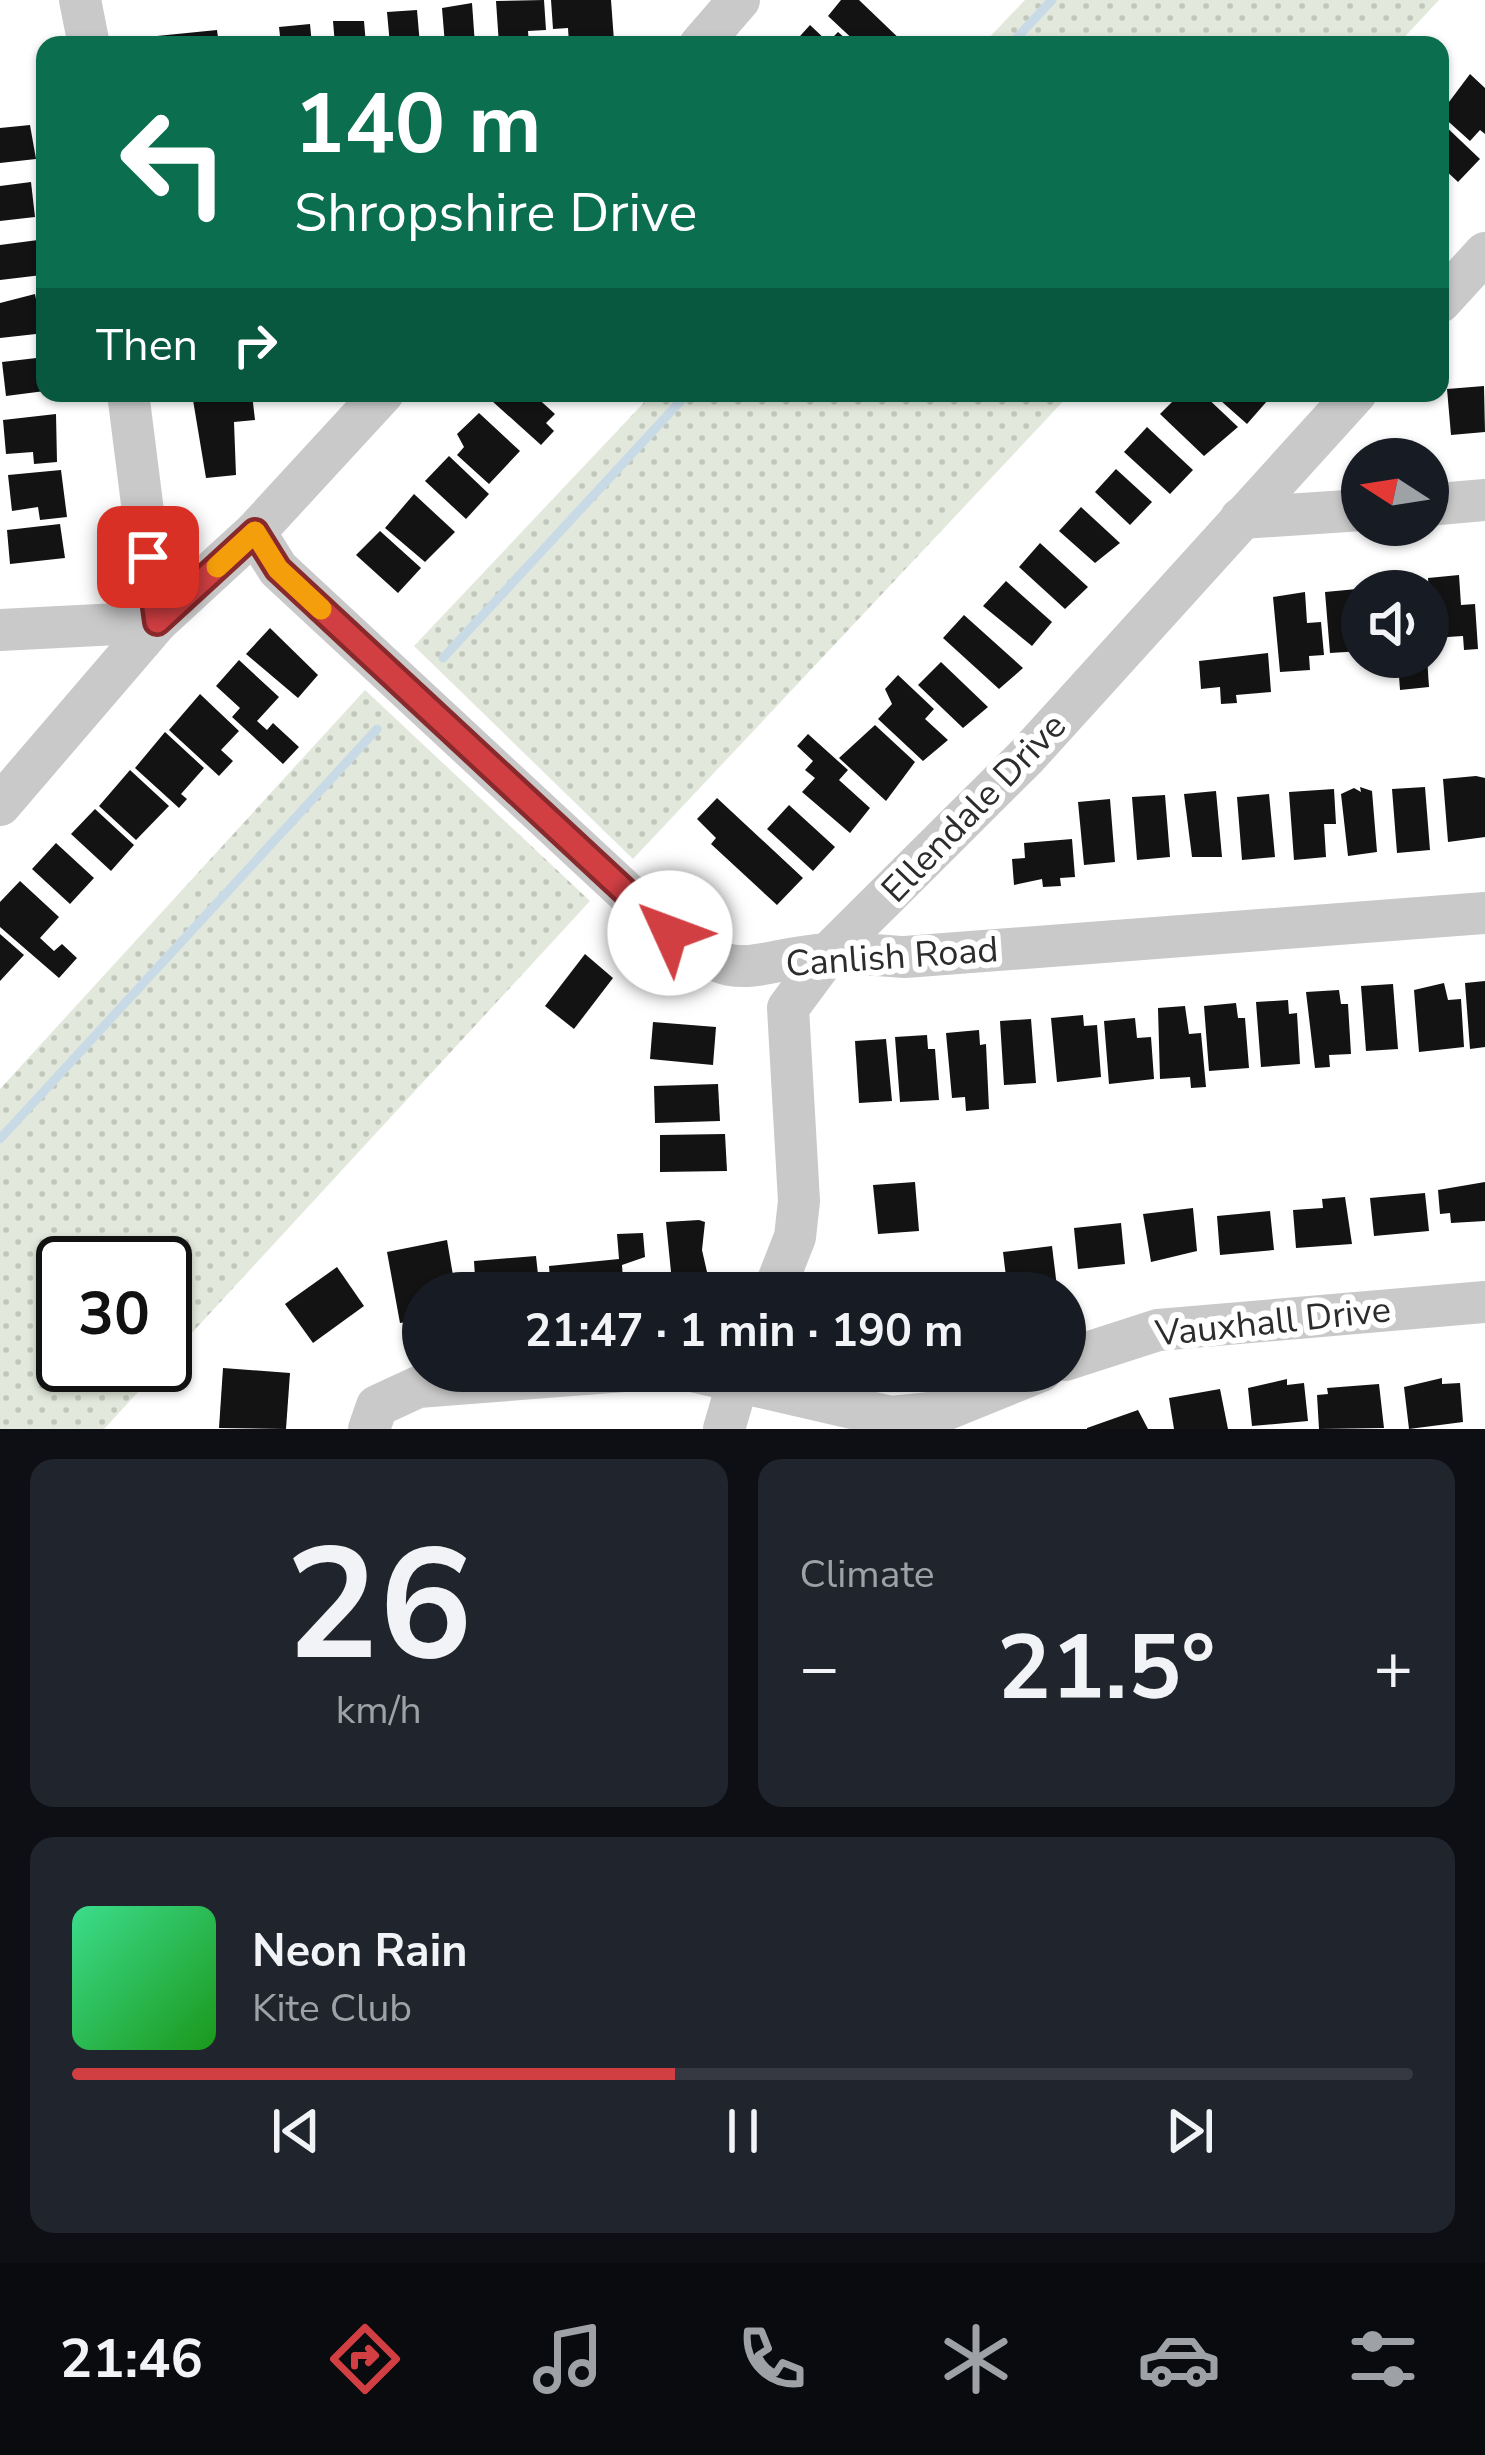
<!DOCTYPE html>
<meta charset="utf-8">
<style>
body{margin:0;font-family:"Nunito Sans",sans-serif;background:#20242c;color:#f1f3f6;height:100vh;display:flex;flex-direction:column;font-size:45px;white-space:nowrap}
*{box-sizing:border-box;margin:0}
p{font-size:39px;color:#9ea1a6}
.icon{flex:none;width:66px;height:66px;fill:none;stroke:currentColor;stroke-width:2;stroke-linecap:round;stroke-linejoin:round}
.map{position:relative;height:1429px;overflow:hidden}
.panel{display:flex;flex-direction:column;gap:30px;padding:30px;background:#0d0f14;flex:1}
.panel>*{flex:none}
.hud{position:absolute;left:36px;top:36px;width:1413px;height:366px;border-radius:24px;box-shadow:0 3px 9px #0004;background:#0b6e4f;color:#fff;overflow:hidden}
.needle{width:78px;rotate:282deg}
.buttons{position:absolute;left:1341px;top:438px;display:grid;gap:24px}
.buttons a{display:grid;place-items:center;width:108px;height:108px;border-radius:50%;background:#171b24;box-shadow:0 3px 9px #0004;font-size:60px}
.speed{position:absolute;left:36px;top:1236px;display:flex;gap:24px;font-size:60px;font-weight:700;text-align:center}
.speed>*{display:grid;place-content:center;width:156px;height:156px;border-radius:50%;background:#171b24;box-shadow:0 3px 9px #0004;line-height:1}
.speed .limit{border:6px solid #111;border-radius:18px;background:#fff;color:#111}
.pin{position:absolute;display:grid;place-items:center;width:102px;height:102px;color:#fff;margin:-51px;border-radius:24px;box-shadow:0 6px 18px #0006}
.me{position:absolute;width:132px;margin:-66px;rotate:313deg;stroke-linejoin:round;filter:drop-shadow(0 0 9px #0008)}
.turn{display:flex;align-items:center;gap:42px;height:252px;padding:0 60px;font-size:54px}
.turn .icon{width:156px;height:156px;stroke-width:2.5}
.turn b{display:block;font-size:84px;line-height:102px}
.then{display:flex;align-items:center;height:114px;padding:0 60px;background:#0003;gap:24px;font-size:45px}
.big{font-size:90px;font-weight:700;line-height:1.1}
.panel .widget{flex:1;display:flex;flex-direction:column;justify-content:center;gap:18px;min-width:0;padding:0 42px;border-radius:24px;background:#20242c}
.panel .dial{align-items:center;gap:0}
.dial b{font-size:156px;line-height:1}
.song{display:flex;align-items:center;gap:36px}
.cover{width:144px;height:144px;border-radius:18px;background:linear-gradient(135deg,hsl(150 70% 55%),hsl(120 70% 35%))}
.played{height:12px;border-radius:6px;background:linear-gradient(90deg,#d23f43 45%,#363941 45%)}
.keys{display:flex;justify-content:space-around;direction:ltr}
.heat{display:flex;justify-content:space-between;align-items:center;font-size:66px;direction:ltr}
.panel .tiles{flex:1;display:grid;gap:30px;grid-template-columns:1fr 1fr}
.widget:last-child{grid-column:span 2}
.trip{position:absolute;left:402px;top:1272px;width:684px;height:120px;border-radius:60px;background:#171b24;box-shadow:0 3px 9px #0004;font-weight:700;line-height:120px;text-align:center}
.dock{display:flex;height:192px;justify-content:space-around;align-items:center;background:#090b0e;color:#9ea1a6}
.dock .icon{width:84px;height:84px}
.dock .current{color:#d23f43}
.dock b{font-size:54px;color:#f1f3f6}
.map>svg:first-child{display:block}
</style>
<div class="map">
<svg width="1485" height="1429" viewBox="0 0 1485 1429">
<defs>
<pattern id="park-dots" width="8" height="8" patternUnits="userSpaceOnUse" patternTransform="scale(3)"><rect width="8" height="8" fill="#e2e8db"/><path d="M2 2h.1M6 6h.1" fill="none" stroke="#c2c7bc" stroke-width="1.8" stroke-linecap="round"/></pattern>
</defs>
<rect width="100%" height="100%" fill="#fff"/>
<g fill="url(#park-dots)">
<path d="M 1025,0 L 1439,0 L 1397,45 L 982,45 Z"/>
<path d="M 653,393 L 1071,393 L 633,859 L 414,646 Z"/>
<path d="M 365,690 L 590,901 L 165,1362 L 165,1263 L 63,1263 L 63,1365 L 163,1365 L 104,1429 L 0,1429 L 0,1089 Z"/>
</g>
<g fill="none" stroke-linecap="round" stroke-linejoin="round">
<g stroke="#c9dae7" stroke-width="9">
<path d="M 1010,45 L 1052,0"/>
<path d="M 443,658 L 688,393"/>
<path d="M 0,1139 L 377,729"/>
</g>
</g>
<g fill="#131313">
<path d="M 544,0 L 546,30 L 528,31 L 529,45 L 499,45 L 496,1 Z"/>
<path d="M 551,0 L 611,0 L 614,41 L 569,44 L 568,28 L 553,29 Z"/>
<path d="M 841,0 L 859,0 L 906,45 L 859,45 L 828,16 Z"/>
<path d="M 472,3 L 475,45 L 445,45 L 442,8 Z"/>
<path d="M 417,10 L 420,45 L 390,45 L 387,12 Z"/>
<path d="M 333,21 L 364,21 L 366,45 L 335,45 Z"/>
<path d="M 310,24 L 312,45 L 281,45 L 279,27 Z"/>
<path d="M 810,25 L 828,42 L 838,32 L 853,45 L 792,45 Z"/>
<path d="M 217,30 L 219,45 L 158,45 L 157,36 Z"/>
<path d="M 1470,74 L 1485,88 L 1485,134 L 1480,130 L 1470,141 L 1440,114 Z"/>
<path d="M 1440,121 L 1480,159 L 1458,182 L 1440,165 Z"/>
<path d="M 30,125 L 36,159 L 0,163 L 0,128 Z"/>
<path d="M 31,182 L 35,217 L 0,221 L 0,186 Z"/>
<path d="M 38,240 L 42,275 L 0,280 L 0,245 Z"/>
<path d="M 35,294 L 36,299 L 45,299 L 45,333 L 0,338 L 0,303 Z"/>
<path d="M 45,357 L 45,391 L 6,396 L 2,362 Z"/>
<path d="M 1484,386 L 1485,432 L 1451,435 L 1447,389 Z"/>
<path d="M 497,393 L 532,393 L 555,414 L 546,423 L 554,431 L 541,445 L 492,401 Z"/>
<path d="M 1181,393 L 1202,393 L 1238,427 L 1204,456 L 1160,414 Z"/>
<path d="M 1212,393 L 1260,393 L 1268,400 L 1247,424 Z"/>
<path d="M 252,394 L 255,420 L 234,422 L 236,475 L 206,478 L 193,400 Z"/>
<path d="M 479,413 L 520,451 L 489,484 L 457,455 L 464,447 L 457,434 Z"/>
<path d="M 56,414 L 57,462 L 34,464 L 33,452 L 6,454 L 3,420 Z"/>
<path d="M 1147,427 L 1193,470 L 1170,494 L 1124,452 Z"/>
<path d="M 449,456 L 489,494 L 466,519 L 425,481 Z"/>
<path d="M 1116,469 L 1152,502 L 1130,525 L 1095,492 Z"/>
<path d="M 61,470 L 67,517 L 40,520 L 38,507 L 12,511 L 8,475 Z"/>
<path d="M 414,494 L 455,532 L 425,562 L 385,528 Z"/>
<path d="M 1081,507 L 1120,543 L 1095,563 L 1059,531 Z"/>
<path d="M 60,524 L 65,558 L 10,564 L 7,530 Z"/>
<path d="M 380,531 L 421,568 L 398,593 L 356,555 Z"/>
<path d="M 1040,543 L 1088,587 L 1065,609 L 1019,567 Z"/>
<path d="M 1459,575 L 1461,605 L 1475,604 L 1478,649 L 1464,650 L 1463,636 L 1432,638 L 1428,578 Z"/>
<path d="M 1006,581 L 1052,622 L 1032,646 L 983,606 Z"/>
<path d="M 1409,584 L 1409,591 L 1377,591 L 1377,587 Z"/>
<path d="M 1357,589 L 1362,651 L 1330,653 L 1325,592 Z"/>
<path d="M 1305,592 L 1307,623 L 1321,622 L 1324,655 L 1309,656 L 1310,670 L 1280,672 L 1273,597 Z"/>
<path d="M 964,615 L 1023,668 L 999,689 L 943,638 Z"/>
<path d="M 270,628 L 318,675 L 298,698 L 246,654 Z"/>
<path d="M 1268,653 L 1271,692 L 1236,695 L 1237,703 L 1221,704 L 1220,687 L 1201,689 L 1199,661 Z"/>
<path d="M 1410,657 L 1427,657 L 1429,687 L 1400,690 L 1398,662 Z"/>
<path d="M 239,660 L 279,697 L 257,721 L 267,730 L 273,723 L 299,747 L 283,764 L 232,717 L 240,708 L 216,686 Z"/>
<path d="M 941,662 L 988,707 L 963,728 L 918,685 Z"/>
<path d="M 898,675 L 934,709 L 925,719 L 948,740 L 923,761 L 878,719 L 892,704 L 885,689 Z"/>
<path d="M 200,694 L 239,731 L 221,750 L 233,761 L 219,776 L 169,730 Z"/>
<path d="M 875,725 L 915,762 L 886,801 L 839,758 Z"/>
<path d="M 165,732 L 204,768 L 181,794 L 187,799 L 179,808 L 135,768 Z"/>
<path d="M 808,734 L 848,770 L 839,780 L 870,808 L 850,833 L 802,792 L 815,778 L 805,770 L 813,761 L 797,746 Z"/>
<path d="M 130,770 L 169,806 L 136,840 L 99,806 Z"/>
<path d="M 1476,776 L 1485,778 L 1485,837 L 1448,842 L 1443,779 Z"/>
<path d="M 1360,787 L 1372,791 L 1377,852 L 1348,856 L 1341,794 L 1354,788 L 1361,792 Z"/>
<path d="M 1425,787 L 1430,850 L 1397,853 L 1392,789 Z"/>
<path d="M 1334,789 L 1336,824 L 1324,824 L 1326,857 L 1294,860 L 1289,792 Z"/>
<path d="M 1216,791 L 1222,857 L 1192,857 L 1184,794 Z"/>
<path d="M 1269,794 L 1275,857 L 1242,860 L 1237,797 Z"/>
<path d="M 1165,795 L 1170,857 L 1137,860 L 1132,797 Z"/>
<path d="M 717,798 L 803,878 L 777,905 L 711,844 L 716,838 L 697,819 Z"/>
<path d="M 1110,799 L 1115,862 L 1084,865 L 1078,802 Z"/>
<path d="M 789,805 L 835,847 L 813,871 L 767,829 Z"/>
<path d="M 95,809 L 134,845 L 111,871 L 71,834 Z"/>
<path d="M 1072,839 L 1075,877 L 1060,878 L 1061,886 L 1043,887 L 1042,879 L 1014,885 L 1012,859 L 1025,858 L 1024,843 Z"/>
<path d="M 56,843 L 94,878 L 70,904 L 32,869 Z"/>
<path d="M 20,881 L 59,917 L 40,938 L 54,951 L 62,944 L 77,958 L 59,978 L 0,927 L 0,902 Z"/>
<path d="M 0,934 L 24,955 L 0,981 Z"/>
<path d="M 585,954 L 613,978 L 574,1029 L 545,1006 Z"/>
<path d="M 1485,981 L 1485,1047 L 1470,1049 L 1465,983 Z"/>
<path d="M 1444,983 L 1448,1000 L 1461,999 L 1464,1047 L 1419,1052 L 1414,990 Z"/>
<path d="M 1393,984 L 1398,1049 L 1366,1051 L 1361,986 Z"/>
<path d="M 1339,990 L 1341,1004 L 1348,1004 L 1351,1054 L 1329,1055 L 1330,1067 L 1315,1068 L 1306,992 Z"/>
<path d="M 1288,1000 L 1289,1014 L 1297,1013 L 1300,1064 L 1261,1067 L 1256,1002 Z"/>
<path d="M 1236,1003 L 1238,1018 L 1245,1018 L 1249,1068 L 1209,1071 L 1204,1006 Z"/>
<path d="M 1185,1006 L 1189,1034 L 1201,1033 L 1206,1087 L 1191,1088 L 1190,1077 L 1160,1079 L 1158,1008 Z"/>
<path d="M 1083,1015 L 1084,1026 L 1097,1025 L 1101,1077 L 1057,1082 L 1051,1018 Z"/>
<path d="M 1135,1018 L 1137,1038 L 1151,1037 L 1154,1079 L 1109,1084 L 1104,1021 Z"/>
<path d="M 1031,1019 L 1036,1083 L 1004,1085 L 1000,1021 Z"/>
<path d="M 653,1022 L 716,1027 L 713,1065 L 650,1059 Z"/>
<path d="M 979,1030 L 980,1045 L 986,1044 L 989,1109 L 966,1111 L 965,1097 L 952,1098 L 946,1033 Z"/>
<path d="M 927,1035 L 928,1049 L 935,1049 L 939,1100 L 900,1102 L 895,1037 Z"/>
<path d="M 886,1039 L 892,1101 L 859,1103 L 855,1041 Z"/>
<path d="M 718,1084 L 720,1121 L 655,1123 L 654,1086 Z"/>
<path d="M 725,1134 L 727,1171 L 660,1172 L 660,1135 Z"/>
<path d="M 915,1182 L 919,1231 L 878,1234 L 873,1185 Z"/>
<path d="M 1485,1182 L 1485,1221 L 1451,1223 L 1450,1213 L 1440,1214 L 1438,1190 Z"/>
<path d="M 1425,1193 L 1429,1231 L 1374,1236 L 1370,1198 Z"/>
<path d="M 1345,1197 L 1352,1244 L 1296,1248 L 1293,1210 L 1323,1208 L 1322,1199 Z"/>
<path d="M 1193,1208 L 1197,1251 L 1151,1262 L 1143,1214 Z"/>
<path d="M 1270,1211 L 1274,1250 L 1220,1255 L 1217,1216 Z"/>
<path d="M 699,1220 L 705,1222 L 702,1250 L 710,1285 L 673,1292 L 666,1222 Z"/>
<path d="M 1121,1223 L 1125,1264 L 1078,1269 L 1074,1228 Z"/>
<path d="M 643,1233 L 645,1257 L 622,1265 L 624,1293 L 551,1293 L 549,1266 L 619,1259 L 617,1234 Z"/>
<path d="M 447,1240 L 456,1293 L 423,1293 L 423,1319 L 400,1323 L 387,1252 Z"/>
<path d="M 1052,1246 L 1057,1287 L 1008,1293 L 1003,1252 Z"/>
<path d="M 536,1256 L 540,1293 L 476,1293 L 474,1261 Z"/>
<path d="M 337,1267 L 364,1306 L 313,1343 L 285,1304 Z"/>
<path d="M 852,1283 L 884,1292 L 884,1293 L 836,1293 L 838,1285 L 850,1289 Z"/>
<path d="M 979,1287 L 980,1293 L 928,1293 L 927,1289 Z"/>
<path d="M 223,1368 L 290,1373 L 286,1429 L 219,1428 Z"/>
<path d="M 1442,1378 L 1442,1384 L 1460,1383 L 1463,1422 L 1409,1429 L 1404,1387 Z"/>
<path d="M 1287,1379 L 1287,1385 L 1304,1383 L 1308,1421 L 1252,1426 L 1248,1388 Z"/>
<path d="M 1379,1384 L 1384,1428 L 1319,1429 L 1317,1395 L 1328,1394 L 1327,1388 Z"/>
<path d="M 1220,1389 L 1228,1429 L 1174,1429 L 1169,1398 Z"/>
<path d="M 1138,1410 L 1148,1429 L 1087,1429 L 1087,1428 Z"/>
</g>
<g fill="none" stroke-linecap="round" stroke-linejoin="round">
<g stroke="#c9c9c9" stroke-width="42">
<path d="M 80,0 L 89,45"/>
<path d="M 700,45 L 739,0"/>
<path d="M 1440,302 L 1485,253"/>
<path d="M 128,393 L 157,622"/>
<path d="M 1428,505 L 1485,500"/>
<path d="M 1241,518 L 1362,510"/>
<path d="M 255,532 L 278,569 L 670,933 C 741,988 752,959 829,954 C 853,952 880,956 905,957 L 1485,913"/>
<path d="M 0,630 L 157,622"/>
<path d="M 0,805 L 157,622 L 255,532 L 383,393"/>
<path d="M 773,1293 L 795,1237 L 799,1201 L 788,1008 L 828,954 L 1027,756 L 1356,393"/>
<path d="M 1065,1360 L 1158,1330 L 1485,1302"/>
<path d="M 692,1371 L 891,1417 L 940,1412 L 1041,1371"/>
<path d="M 369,1429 L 377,1406 L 418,1387 L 624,1371"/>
<path d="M 724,1429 L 741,1371"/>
</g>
</g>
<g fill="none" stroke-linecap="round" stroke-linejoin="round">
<g stroke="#88292c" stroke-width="30">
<path id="route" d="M 148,557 L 157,622 L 255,532 L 278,569 L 670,933"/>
</g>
<use href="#route" stroke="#d23f43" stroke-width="21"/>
<path stroke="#f59e0b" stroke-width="21" d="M 217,567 L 255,532 L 278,569 L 321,609"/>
</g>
<g text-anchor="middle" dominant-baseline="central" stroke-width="12" stroke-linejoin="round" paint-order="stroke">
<g font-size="36" fill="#2c2c2c" stroke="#fff">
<text transform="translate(974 808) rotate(-46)">Ellendale Drive</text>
<text transform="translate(892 957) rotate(-4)">Canlish Road</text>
<text transform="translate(1273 1322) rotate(-6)">Vauxhall Drive</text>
</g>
</g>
</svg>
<div class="buttons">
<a><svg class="needle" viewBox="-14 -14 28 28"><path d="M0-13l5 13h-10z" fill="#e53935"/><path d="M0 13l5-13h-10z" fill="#9ea1a6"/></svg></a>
<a><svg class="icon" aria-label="sound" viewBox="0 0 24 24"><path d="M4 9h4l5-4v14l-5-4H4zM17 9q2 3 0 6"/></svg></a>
</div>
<div class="speed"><div class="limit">30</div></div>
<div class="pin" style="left:148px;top:557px;background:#d93025"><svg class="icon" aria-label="arrive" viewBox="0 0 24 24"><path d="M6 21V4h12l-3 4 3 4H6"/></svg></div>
<svg class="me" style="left:670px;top:933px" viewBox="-20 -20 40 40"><circle r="19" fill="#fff"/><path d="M0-13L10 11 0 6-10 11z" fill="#d23f43"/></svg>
<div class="trip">21:47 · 1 min · 190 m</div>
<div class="hud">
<div class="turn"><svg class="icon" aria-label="left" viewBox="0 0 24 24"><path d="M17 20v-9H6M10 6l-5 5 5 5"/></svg><div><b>140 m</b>Shropshire Drive</div></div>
<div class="then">Then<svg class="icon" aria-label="right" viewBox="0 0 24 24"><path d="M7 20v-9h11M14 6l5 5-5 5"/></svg></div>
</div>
</div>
<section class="panel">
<div class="tiles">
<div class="widget dial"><b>26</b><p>km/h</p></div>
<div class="widget"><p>Climate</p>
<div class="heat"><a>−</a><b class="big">21.5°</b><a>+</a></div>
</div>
<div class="widget">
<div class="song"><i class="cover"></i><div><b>Neon Rain</b><p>Kite Club</p></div></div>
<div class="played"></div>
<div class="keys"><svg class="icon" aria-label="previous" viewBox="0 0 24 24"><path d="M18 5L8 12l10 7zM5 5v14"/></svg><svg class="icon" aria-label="pause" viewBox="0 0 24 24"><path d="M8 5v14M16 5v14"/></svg><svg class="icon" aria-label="next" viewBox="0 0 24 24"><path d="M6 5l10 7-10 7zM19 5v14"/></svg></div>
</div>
</div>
</section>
<nav class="dock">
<b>21:46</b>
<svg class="icon current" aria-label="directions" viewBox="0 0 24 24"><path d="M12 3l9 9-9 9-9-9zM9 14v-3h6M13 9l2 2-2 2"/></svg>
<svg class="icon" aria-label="music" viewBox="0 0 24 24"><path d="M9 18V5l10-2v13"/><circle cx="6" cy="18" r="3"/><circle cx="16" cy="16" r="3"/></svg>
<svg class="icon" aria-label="phone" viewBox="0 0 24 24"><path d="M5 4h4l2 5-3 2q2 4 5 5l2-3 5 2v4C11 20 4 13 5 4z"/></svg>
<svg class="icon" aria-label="climate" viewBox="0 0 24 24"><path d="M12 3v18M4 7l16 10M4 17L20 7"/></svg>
<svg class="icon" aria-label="car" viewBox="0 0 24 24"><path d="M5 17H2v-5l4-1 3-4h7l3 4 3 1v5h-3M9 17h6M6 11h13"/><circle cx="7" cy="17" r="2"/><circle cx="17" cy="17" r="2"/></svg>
<svg class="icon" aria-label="filters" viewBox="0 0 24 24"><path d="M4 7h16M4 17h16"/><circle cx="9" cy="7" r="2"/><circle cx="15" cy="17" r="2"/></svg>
</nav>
